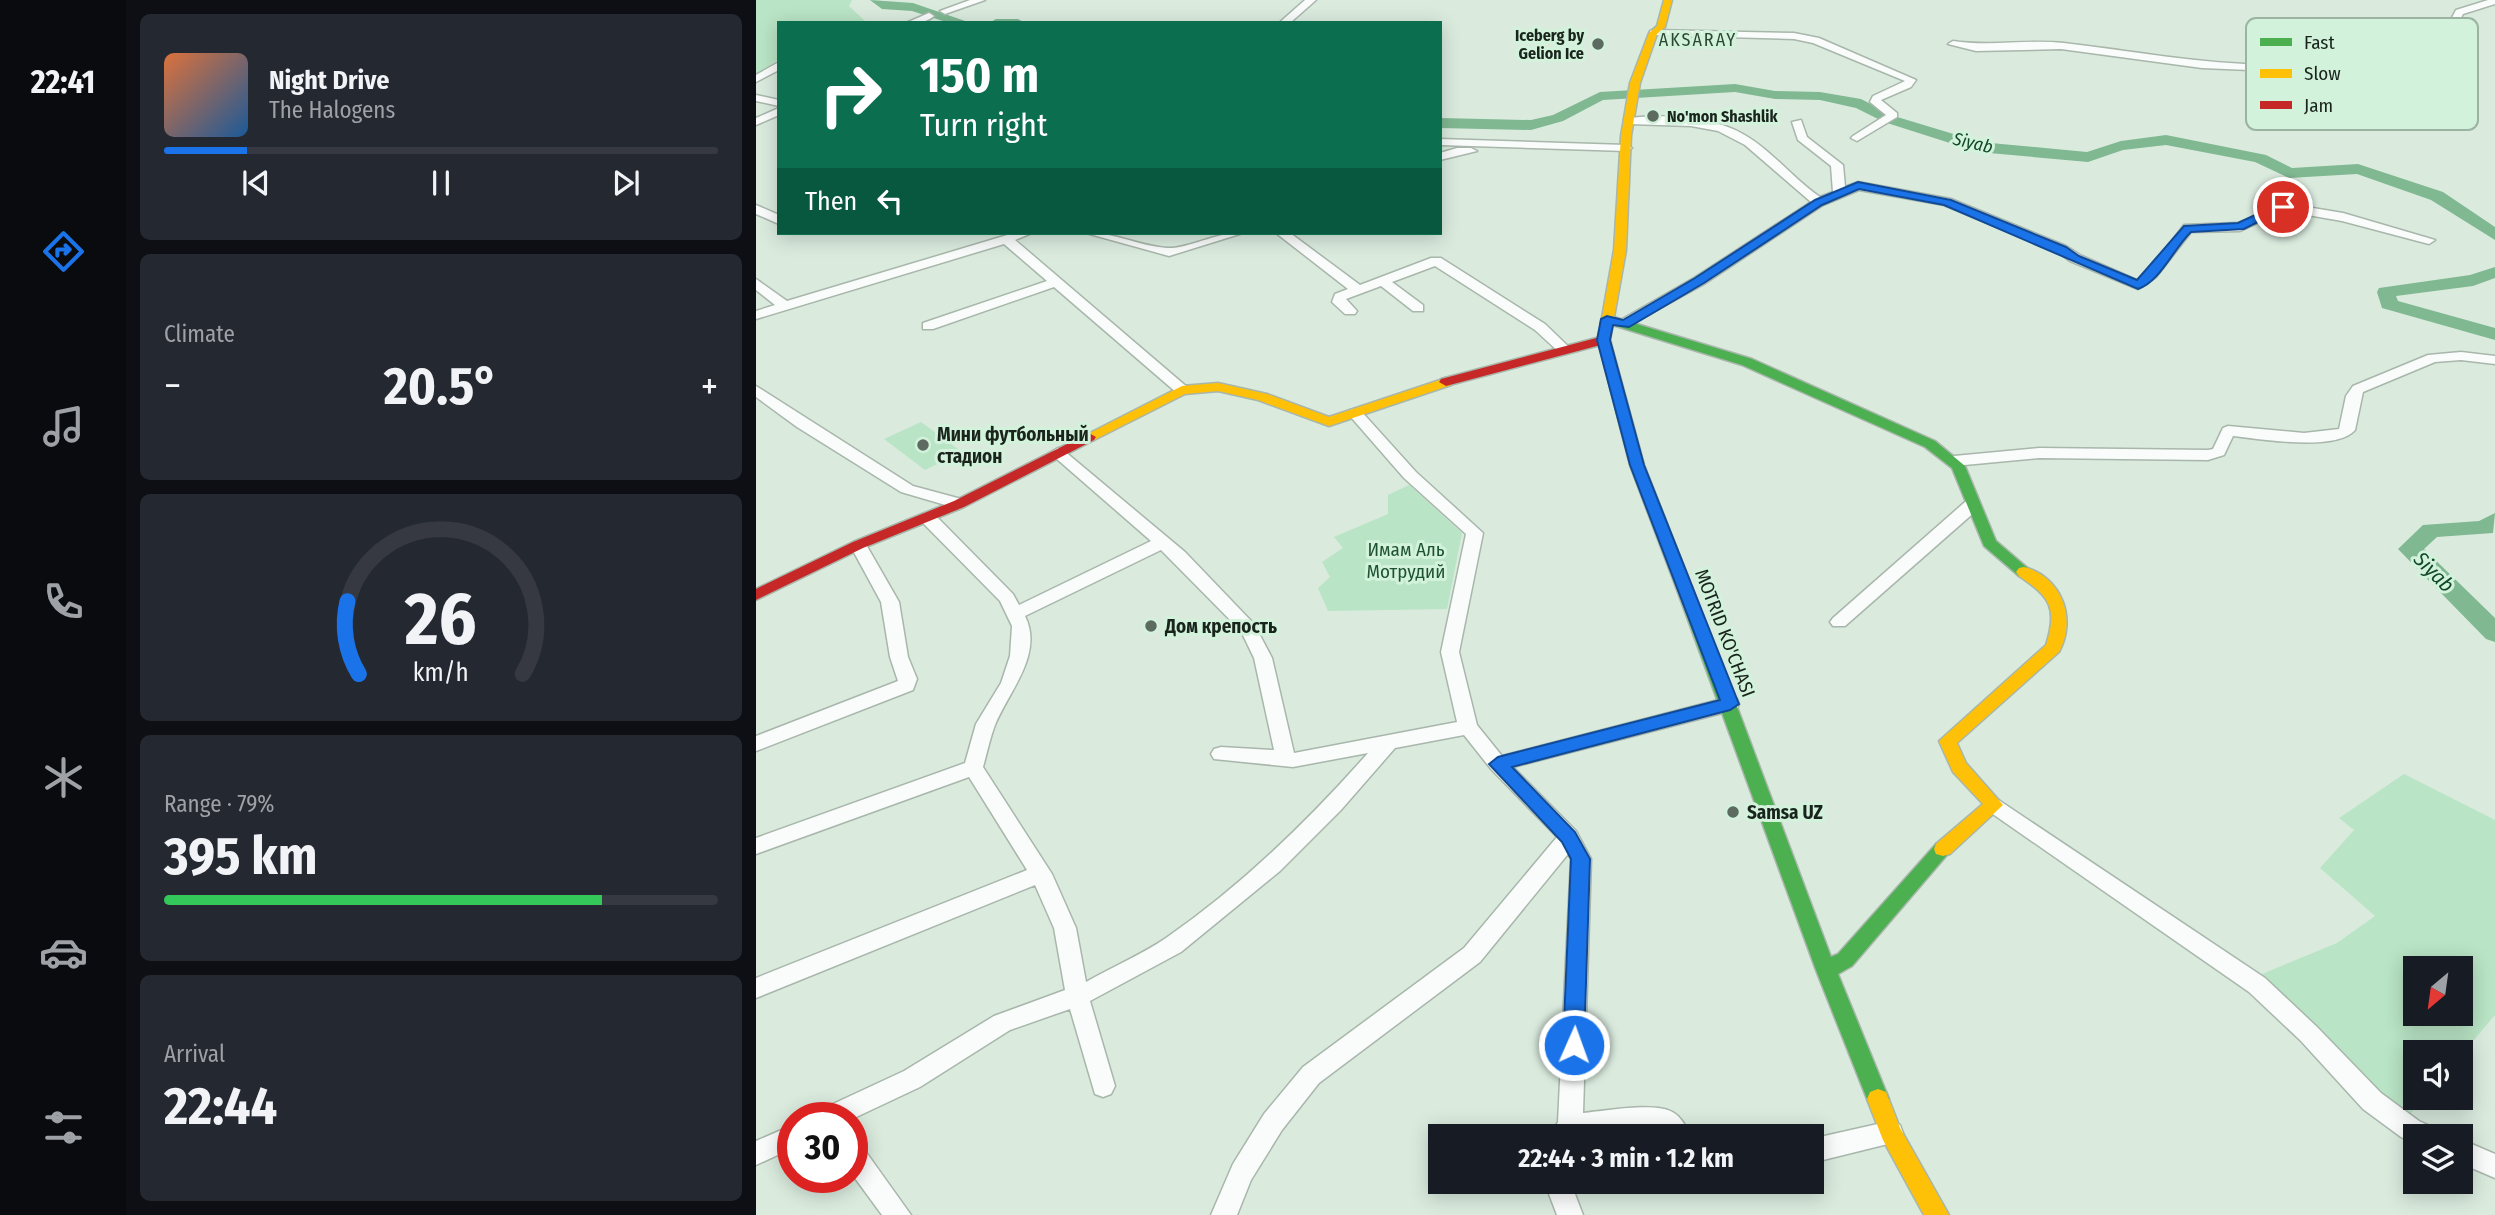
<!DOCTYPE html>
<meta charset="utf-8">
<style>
body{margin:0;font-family:"Fira Sans Condensed",sans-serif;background:#242831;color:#f1f3f6;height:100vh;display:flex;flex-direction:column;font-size:26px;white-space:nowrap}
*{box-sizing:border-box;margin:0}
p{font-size:23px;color:#9ea1a6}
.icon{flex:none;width:38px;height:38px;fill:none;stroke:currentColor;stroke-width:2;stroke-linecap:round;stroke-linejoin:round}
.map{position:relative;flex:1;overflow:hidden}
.side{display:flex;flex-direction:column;gap:14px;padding:14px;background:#0d0f14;width:630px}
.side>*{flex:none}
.guide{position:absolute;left:21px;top:21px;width:665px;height:214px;border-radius:0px;box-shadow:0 4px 18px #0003;background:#0b6e4f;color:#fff;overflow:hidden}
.needle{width:46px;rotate:209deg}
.tools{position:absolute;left:1647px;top:956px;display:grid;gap:14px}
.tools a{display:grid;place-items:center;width:70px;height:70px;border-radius:0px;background:#171b24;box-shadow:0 4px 18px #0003;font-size:35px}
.speed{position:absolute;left:21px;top:1102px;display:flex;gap:14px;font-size:35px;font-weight:700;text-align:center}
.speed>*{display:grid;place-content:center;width:91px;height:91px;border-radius:50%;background:#171b24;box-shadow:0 4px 18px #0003;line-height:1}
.speed .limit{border:10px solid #d22;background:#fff;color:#111}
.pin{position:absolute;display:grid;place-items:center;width:60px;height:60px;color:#fff;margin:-30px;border:4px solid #fff;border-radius:50%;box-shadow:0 2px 7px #0007}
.me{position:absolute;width:77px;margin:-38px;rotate:2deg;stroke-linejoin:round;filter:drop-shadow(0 0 5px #0008)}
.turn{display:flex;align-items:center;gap:24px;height:147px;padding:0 28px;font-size:32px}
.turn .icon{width:91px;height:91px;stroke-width:2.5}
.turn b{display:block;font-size:49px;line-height:60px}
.then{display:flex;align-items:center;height:66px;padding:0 28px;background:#0003;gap:14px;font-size:26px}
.big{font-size:52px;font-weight:700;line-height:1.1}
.side .tile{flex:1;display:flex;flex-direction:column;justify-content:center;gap:10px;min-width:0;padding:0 24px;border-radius:10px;background:#242831}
.side .dial{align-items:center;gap:0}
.dial svg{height:182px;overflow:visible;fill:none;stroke:#363941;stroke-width:7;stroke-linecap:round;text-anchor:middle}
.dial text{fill:#f1f3f6;stroke:none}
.song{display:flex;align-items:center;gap:21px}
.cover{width:84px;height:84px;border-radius:10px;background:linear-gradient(135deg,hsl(20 70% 55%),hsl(210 70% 35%))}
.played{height:7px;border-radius:4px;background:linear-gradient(90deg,#1a73e8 15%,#363941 15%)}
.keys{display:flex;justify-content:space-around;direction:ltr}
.heat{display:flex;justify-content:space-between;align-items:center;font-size:38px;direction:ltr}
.charge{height:10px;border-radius:5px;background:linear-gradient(90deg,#34c759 79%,#363941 0)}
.trip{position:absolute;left:672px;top:1124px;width:396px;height:70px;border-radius:0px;background:#171b24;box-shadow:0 4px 18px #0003;font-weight:700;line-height:70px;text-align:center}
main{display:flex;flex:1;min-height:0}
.menu{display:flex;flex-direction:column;width:126px;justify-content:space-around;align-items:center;background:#090b0e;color:#9ea1a6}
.menu .icon{width:49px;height:49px}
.menu .on{color:#1a73e8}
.menu b{font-size:32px;color:#f1f3f6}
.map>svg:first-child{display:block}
</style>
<main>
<nav class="menu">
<b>22:41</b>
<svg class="icon on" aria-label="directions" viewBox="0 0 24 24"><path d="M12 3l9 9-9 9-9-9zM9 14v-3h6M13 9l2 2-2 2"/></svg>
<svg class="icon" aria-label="music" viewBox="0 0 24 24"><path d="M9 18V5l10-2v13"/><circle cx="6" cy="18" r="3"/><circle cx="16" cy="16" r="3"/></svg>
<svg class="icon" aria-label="phone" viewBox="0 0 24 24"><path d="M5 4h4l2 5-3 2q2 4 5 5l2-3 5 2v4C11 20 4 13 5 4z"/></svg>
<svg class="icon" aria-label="climate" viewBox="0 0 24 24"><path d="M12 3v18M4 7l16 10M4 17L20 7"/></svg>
<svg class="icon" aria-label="car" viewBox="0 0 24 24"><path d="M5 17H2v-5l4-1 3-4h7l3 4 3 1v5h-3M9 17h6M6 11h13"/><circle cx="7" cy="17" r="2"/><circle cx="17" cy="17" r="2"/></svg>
<svg class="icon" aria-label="filters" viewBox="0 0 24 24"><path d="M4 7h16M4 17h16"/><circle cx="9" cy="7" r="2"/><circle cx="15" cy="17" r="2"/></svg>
</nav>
<section class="side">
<div class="tile">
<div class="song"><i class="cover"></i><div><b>Night Drive</b><p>The Halogens</p></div></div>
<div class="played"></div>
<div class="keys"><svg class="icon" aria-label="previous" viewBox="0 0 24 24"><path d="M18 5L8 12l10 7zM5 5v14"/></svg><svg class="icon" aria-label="pause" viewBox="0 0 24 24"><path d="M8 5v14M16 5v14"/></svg><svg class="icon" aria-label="next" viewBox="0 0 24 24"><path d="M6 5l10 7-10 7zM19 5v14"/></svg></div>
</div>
<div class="tile"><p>Climate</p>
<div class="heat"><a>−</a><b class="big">20.5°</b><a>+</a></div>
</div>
<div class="tile dial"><svg viewBox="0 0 100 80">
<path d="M14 69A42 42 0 1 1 86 69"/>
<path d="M14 69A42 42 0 0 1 9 37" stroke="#1a73e8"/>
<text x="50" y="56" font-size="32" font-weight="700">26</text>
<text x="50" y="72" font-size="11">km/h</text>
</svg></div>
<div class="tile"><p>Range · 79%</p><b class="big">395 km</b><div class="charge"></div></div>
<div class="tile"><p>Arrival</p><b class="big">22:44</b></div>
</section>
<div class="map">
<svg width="1739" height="1215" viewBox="0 0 1739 1215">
<rect width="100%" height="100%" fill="#daebde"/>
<g fill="#b9e4c5" fill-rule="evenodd">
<path d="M 0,0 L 96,0 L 93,6 L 109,21 L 23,23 L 23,59 L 0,76 Z"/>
<path d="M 165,422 L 206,452 L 169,470 L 128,439 Z"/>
<path d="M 653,485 L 706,533 L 691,609 L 572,611 L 562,588 L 574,577 L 566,562 L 587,548 L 578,537 L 632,514 L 632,495 Z"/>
<path d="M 1648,774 L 1739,820 L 1739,1015 L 1705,1055 L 1704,1052 L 1659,1052 L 1659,1097 L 1669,1097 L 1646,1124 L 1506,974 L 1581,943 L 1619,916 L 1564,868 L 1598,830 L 1583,818 ZM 1659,968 L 1704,968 L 1704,1013 L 1659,1013 Z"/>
</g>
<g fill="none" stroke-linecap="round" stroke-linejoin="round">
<g fill="#80b892" fill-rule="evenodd">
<path d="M 114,0 L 157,3 L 215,23 L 193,23 L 156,11 L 126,9 Z"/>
<path d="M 240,19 L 262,19 L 269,23 L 233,23 Z"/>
<path d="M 979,84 L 1019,91 L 1064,92 L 1105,99 L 1138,116 L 1224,142 L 1331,152 L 1365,141 L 1410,135 L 1510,155 L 1536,168 L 1602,164 L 1687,192 L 1739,227 L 1739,240 L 1675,200 L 1601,174 L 1533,178 L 1499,162 L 1410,145 L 1367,150 L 1332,162 L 1222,152 L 1128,122 L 1100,108 L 1064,100 L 1019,99 L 979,92 L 847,100 L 807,121 L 775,130 L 684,128 L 684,118 L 775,120 L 797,115 L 844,92 Z"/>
<path d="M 1739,267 L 1739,278 L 1717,286 L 1640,296 L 1642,301 L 1739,328 L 1739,340 L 1626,308 L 1621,292 L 1623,288 L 1714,275 Z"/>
<path d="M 1739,513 L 1737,533 L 1681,537 L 1668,549 L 1739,618 L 1739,642 L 1730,639 L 1642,549 L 1667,525 L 1723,521 Z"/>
</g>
<g stroke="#a8b6ab" stroke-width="3">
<g id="street">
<path d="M 214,0 L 229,0 L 189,14 L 184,11 Z"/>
<path d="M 549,0 L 560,0 L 534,23 L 523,23 Z"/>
<path d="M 1732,0 L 1739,0 L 1739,4 L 1707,14 L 1694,39 L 1557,68 L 1517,71 L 1446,68 L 1305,49 L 1220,51 L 1192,44 L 1197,41 C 1234,47 1271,39 1308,43 C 1377,51 1445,64 1515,65 C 1569,65 1625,49 1678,38 L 1687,35 L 1700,10 Z"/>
<path d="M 173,13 L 178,16 C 170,23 160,23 150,23 Z"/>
<path d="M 897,30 L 1038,33 L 1063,38 L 1160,80 L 1155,87 L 1125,100 L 1141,113 L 1141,117 L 1101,141 L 1095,138 L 1097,136 L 1130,115 L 1114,102 L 1117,96 L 1149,81 L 1057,43 L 1038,39 L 894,35 L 894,31 Z"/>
<path d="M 23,62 L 23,70 L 0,82 L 0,75 Z"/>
<path d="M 0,95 L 23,100 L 23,106 L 0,101 Z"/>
<path d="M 23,108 L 23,115 L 0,125 L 0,118 Z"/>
<path d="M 869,119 C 900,113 957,117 985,133 C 1015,149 1036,178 1064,197 L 1077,192 L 1075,166 L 1042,140 L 1036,122 L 1045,120 L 1051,137 L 1087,165 L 1089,187 L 1102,182 L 1195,199 L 1310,246 L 1324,255 L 1381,280 L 1398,264 L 1428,225 L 1482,223 L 1527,203 L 1587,213 L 1679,240 L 1673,244 L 1586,221 L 1528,211 L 1484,231 L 1435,232 L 1400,277 L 1382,289 L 1314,261 L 1302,252 L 1188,205 L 1103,190 L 1067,205 L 948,284 L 868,328 L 861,324 L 863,321 L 938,278 L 1055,202 L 989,145 L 962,131 L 935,126 L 873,124 L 869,123 Z"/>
<path d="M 684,139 L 870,145 L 876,148 L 870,151 L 684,145 Z"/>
<path d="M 701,148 L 715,148 L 721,151 L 684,160 L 684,153 Z"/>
<path d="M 0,205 L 23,215 L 23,224 L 0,214 Z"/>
<path d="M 258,233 L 276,233 L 259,240 L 431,387 L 431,393 L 421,393 L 298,287 L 177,329 L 167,329 L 167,323 L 291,281 L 248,244 L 0,319 L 0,311 L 19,305 L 0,290 L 0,279 L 31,301 Z"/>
<path d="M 330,233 C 358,232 383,246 411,248 C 433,249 459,232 487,233 L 413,256 Z"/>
<path d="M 520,233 L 534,233 L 604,285 L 675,258 L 685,258 L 789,324 L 816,350 L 809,354 L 804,353 L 779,330 L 679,266 L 636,282 L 667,305 L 667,311 L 657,311 L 625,286 L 590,299 L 601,311 L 599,314 L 589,314 L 576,302 L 579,294 L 592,289 Z"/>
<path d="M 1705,352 L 1739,356 L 1739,364 L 1705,360 L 1679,362 L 1607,392 L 1599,430 C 1580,452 1504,439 1477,436 L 1468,455 L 1452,460 L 1283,458 L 1198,466 L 1190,461 L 1198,456 L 1283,448 L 1452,450 L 1457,449 L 1467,428 L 1472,426 L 1548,433 L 1583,429 L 1590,396 L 1597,386 L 1672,355 Z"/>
<path d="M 0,386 L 157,486 L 209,500 L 211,504 L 203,509 L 145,492 L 41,427 L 0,397 Z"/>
<path d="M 599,409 L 604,410 L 660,472 L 727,533 L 703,652 L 721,725 L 746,756 L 974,697 L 981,699 L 983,704 L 981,709 L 974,711 L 757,767 L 820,831 L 835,859 L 827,1113 C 848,1111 901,1101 918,1113 C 925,1117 931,1128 934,1136 L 907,1136 L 903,1131 L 895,1130 L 794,1136 L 802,1122 L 815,859 L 812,854 L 724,962 L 563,1083 L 526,1130 L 495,1180 L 481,1215 L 455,1215 L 477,1164 L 508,1114 L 547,1067 L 708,948 L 801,837 L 735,769 L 708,735 L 639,748 L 585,810 L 524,871 L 425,952 L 334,1001 L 359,1086 L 355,1094 L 347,1097 L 339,1094 L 314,1009 L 254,1030 L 164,1087 L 96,1119 L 61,1118 L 64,1110 L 148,1071 L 238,1016 L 309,990 L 298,928 L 279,885 L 0,998 L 0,978 L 271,870 L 213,777 L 0,854 L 0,838 L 209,763 L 220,724 L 245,683 L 254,656 L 256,626 L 244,601 L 166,522 L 164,518 L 166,514 L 178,514 L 257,594 L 263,605 L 395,541 L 294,453 L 302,448 L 307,450 L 429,552 L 498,624 L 516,658 L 538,753 L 701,722 L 685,652 L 710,534 L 648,478 L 594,416 L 594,410 ZM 405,550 L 485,631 L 498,658 L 518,750 L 465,747 L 458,749 L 455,754 L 458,759 L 537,767 L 612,753 C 552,821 485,886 410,938 C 385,955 356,967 330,982 L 320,928 L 296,874 L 227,767 C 231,753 234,738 239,725 C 253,691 288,654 269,616 Z"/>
<path d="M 1215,501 L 1223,506 L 1221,510 L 1089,626 L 1077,626 L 1074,622 L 1077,618 L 1209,502 Z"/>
<path d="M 102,540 L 108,541 L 143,602 L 152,657 L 161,679 L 157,690 L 0,751 L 0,736 L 142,681 L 134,657 L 125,602 L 94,545 Z"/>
<path d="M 1238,797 L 1509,978 L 1561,1027 L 1625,1093 L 1663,1121 L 1678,1128 L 1681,1136 L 1659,1136 L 1659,1144 L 1645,1137 L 1607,1109 L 1545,1041 L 1493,992 L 1231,810 L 1228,805 L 1231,800 Z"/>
<path d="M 1135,1121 L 1144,1125 L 1147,1133 L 1144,1141 L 1055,1163 L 1055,1139 Z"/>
<path d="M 37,1125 L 37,1148 L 0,1165 L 0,1141 Z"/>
<path d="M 1704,1139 L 1739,1154 L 1739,1178 L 1704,1163 Z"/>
<path d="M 96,1141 L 105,1145 L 155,1215 L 126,1215 L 96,1174 Z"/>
<path d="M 788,1181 L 814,1181 L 827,1215 L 801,1215 Z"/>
</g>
</g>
<g stroke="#a8b6ab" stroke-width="3">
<g id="fast">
<path d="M 851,315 L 996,359 L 1179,441 L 1209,466 L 1240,541 L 1276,572 L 1273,576 L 1263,576 L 1228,546 L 1196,468 L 1169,447 L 986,365 L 847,322 L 847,316 Z"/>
<path d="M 928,582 L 936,587 L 1075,957 L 1082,954 L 1180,844 L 1187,842 L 1194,844 L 1196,849 L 1096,966 L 1082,974 L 1133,1099 L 1130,1106 L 1122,1109 L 1114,1106 L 1111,1099 L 1060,970 L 920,587 Z"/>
</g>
</g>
<g stroke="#a8b6ab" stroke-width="3">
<g id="slow">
<path d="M 908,0 L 916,0 L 909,27 L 901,34 L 884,83 L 875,136 L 870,250 L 854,340 L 888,465 L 936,587 L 928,592 L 920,587 L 874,465 L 842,340 L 858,250 L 865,136 L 874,83 L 893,33 L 901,26 Z"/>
<path d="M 690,378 L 697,382 L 695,385 L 573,426 L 502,400 L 462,391 L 429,394 L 338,440 L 333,441 L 326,437 L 426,386 L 462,383 L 511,394 L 573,417 Z"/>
<path d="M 1268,567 C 1306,577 1321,619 1303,652 L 1201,743 L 1210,763 L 1247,805 L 1194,854 L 1187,856 L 1180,854 L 1178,849 L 1180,844 L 1227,804 L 1197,772 L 1183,741 L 1290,645 C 1302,608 1294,597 1263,576 L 1260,572 L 1263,568 Z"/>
<path d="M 1122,1089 L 1130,1092 L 1144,1128 L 1193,1215 L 1168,1215 L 1127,1140 L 1111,1099 L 1114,1092 Z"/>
</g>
</g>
<g stroke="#a8b6ab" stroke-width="3">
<g id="jam">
<path d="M 848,336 L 852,337 L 852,343 L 690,386 L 683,382 L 685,379 Z"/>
<path d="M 333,433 L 340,437 L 338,440 L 208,507 L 107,548 L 0,600 L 0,589 L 97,542 L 198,501 Z"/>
</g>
</g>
<use href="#street" fill="#f9fcfa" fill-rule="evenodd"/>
<use href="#fast" fill="#4caf50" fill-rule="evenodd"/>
<use href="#slow" fill="#ffc107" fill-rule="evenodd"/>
<use href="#jam" fill="#c62828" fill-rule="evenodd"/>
</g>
<path fill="#1a73e8" stroke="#114b97" stroke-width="2" d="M 1102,182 L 1195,200 L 1310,247 L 1323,256 L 1381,280 L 1428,226 L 1482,223 L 1523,204 L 1532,207 L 1488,229 L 1435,232 C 1418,248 1404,282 1382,289 L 1188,205 L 1103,189 L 1066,205 L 948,283 L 873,327 L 857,325 L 854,340 L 888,465 L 983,704 L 974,710 L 756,767 L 819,832 L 834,859 L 828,1045 L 825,1052 L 818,1055 L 810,1052 L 807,1045 L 815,859 L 806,842 L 733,764 L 742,757 L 964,700 L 874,465 L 841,340 L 845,319 L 851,316 L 867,320 L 939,278 L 1059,200 Z"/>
<g fill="#5d6a60" stroke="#d3f2db" stroke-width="2.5">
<circle cx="842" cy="44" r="7"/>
<circle cx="897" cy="116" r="7"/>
<circle cx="167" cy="445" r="7"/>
<circle cx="395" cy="626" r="7"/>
<circle cx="977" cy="812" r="7"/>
</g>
<g text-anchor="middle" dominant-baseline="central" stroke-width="6" stroke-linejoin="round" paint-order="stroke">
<g font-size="16" font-weight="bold" fill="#19241c" stroke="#d3f2db" text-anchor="end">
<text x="828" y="35">Iceberg by<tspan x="828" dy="18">Gelion Ice</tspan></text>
<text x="911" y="116" text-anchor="start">No'mon Shashlik</text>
</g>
<g font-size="18" letter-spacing="2" fill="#2c4734" stroke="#d3f2db">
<text x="942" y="40">AKSARAY</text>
</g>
<g font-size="18" font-style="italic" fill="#114828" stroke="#d3f2db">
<text transform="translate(1217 143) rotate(13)">Siyab</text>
</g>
<g font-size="19" font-weight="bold" fill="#19241c" stroke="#d3f2db" text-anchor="start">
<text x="181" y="434">Мини футбольный<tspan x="181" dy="22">стадион</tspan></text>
<text x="409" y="626">Дом крепость</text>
<text x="991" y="812">Samsa UZ</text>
</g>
<g font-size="19" fill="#1e5332" stroke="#d3f2db">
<text x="650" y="549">Имам Аль<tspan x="650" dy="22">Мотрудий</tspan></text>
</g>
<g font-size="19" fill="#19241c" stroke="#d3f2db">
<text transform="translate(969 633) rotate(69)">MOTRID KO'CHASI</text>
</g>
<g font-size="21" font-style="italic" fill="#114828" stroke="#d3f2db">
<text transform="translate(1678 572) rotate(45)">Siyab</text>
</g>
</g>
<rect x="1490" y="18" width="232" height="112" rx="10" fill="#d3f2db" stroke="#9bb4a2" stroke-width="2"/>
<rect x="1504" y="38" width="32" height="8" fill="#4caf50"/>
<rect x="1504" y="69" width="32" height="9" fill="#ffc107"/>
<rect x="1504" y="101" width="32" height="8" fill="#c62828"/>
<g font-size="19" fill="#19241c">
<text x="1548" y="49">Fast</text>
<text x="1548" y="80">Slow</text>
<text x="1548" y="112">Jam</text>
</g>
</svg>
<div class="tools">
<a><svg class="needle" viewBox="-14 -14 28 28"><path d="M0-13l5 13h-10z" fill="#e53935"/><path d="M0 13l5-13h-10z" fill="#9ea1a6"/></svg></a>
<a><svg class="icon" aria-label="sound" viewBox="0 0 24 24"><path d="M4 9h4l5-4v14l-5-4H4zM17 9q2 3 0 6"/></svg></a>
<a><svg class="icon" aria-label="layers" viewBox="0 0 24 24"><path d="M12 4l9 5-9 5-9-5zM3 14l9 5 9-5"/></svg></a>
</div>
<div class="speed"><div class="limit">30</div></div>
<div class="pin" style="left:1527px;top:207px;background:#d93025"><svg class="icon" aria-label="arrive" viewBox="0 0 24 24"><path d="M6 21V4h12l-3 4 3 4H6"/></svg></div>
<svg class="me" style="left:818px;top:1045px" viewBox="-20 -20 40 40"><circle r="17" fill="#1a73e8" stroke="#fff" stroke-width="3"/><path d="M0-11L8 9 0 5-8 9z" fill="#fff"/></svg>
<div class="trip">22:44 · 3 min · 1.2 km</div>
<div class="guide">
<div class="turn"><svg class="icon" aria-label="right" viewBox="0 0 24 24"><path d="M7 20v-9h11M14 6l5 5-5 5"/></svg><div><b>150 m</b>Turn right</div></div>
<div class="then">Then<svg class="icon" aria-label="left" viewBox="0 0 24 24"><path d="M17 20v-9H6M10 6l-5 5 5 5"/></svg></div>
</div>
</div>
</main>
